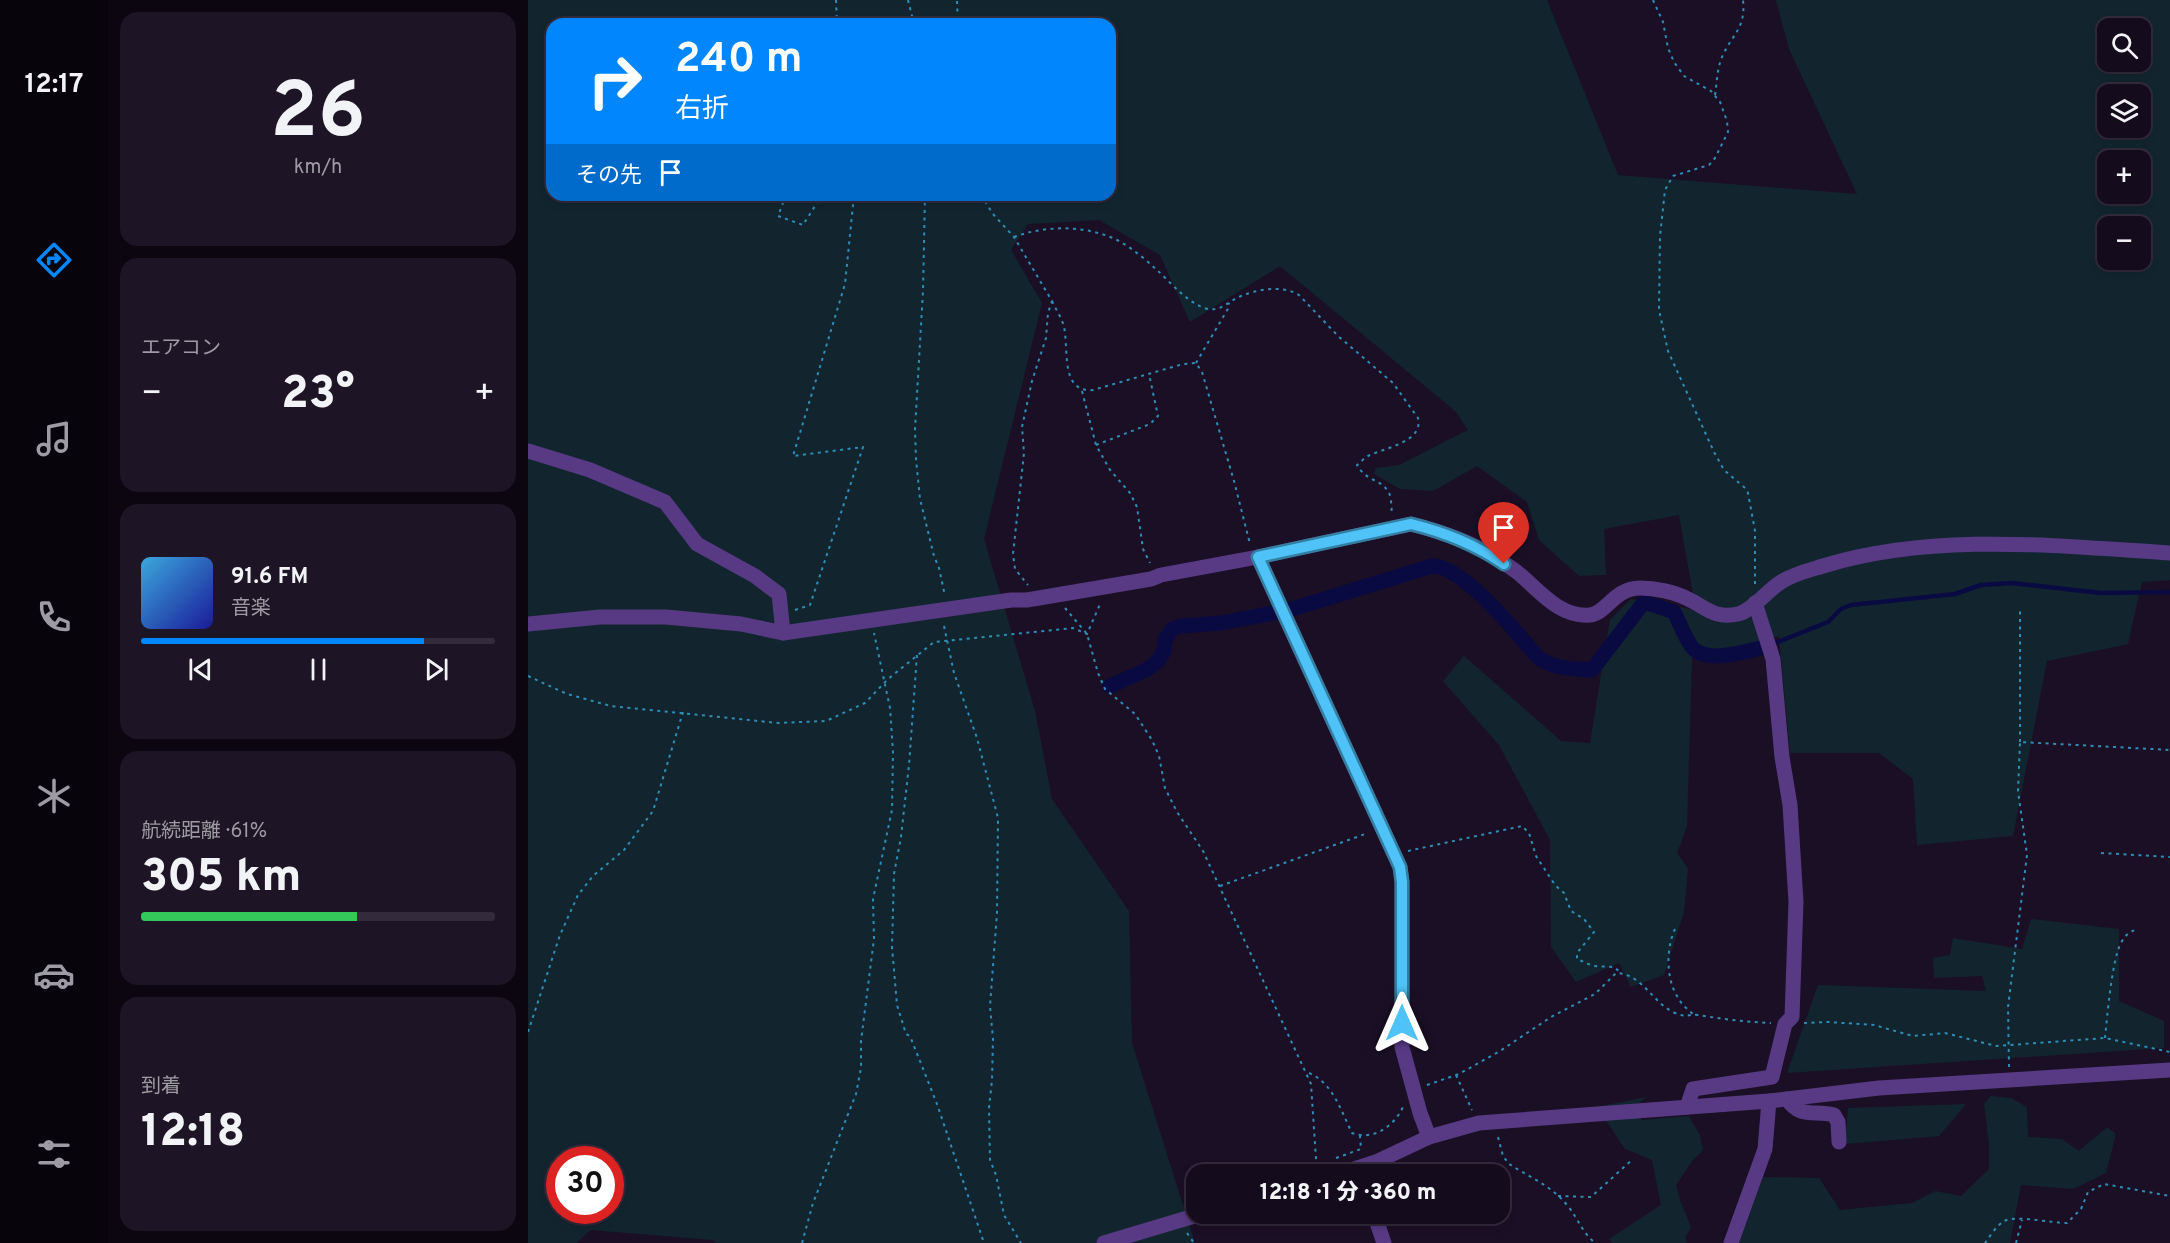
<!DOCTYPE html>
<html lang="ja">
<meta charset="utf-8">
<style>
body{margin:0;font-family:Overpass,"Noto Sans JP",sans-serif;background:#1d1425;color:#f1f3f6;height:100vh;display:flex;flex-direction:column;font-size:22px;white-space:nowrap}
*{box-sizing:border-box;margin:0}
p{font-size:20px;color:#9d9ba3}
.icon{flex:none;width:33px;height:33px;fill:none;stroke:currentColor;stroke-width:2;stroke-linecap:round;stroke-linejoin:round}
.map{position:relative;flex:1;overflow:hidden}
.sheet{display:flex;flex-direction:column;gap:12px;padding:12px;background:#0b060f;width:420px}
.sheet>*{flex:none}
.banner{position:absolute;left:18px;top:18px;width:570px;height:183px;border-radius:18px;box-shadow:0 3px 9px #0003,0 0 0 2px #332b3b;background:#0186fd;color:#fff;overflow:hidden}
.tools{position:absolute;left:1569px;top:18px;display:grid;gap:12px}
.tools a{display:grid;place-items:center;width:54px;height:54px;border-radius:12px;background:#140b1c;box-shadow:0 3px 9px #0003,0 0 0 2px #332b3b;font-size:30px}
.speed{position:absolute;left:18px;top:1146px;display:flex;gap:12px;font-size:30px;font-weight:700;text-align:center}
.speed>*{display:grid;place-content:center;width:78px;height:78px;border-radius:50%;background:#140b1c;box-shadow:0 3px 9px #0003,0 0 0 2px #332b3b;line-height:1}
.speed .limit{border:9px solid #d22;background:#fff;color:#111}
.pin{position:absolute;display:grid;place-items:center;width:51px;height:51px;color:#fff;margin:-62px -26px;border-radius:50% 50% 50% 0;rotate:-45deg;box-shadow:0 0 6px #0007}
.pin .icon{rotate:45deg}
.me{position:absolute;width:66px;margin:-33px;rotate:0deg;stroke-linejoin:round;filter:drop-shadow(0 0 4px #0008)}
.turn{display:flex;align-items:center;gap:21px;height:126px;padding:0 30px;font-size:27px}
.turn .icon{width:78px;height:78px;stroke-width:2.5}
.turn b{display:block;font-size:42px;line-height:51px}
.then{display:flex;align-items:center;height:57px;padding:0 30px;background:#0003;gap:12px;font-size:22px}
.big{font-size:45px;font-weight:800;line-height:1.1}
.sheet .tile{flex:1;display:flex;flex-direction:column;justify-content:center;gap:9px;min-width:0;padding:0 21px;border-radius:18px;background:#1d1425}
.sheet .dial{align-items:center;gap:0}
.dial b{font-size:78px;line-height:1}
.song{display:flex;align-items:center;gap:18px}
.cover{width:72px;height:72px;border-radius:9px;background:linear-gradient(135deg,hsl(200 70% 55%),hsl(240 70% 35%))}
.played{height:6px;border-radius:3px;background:linear-gradient(90deg,#0186fd 80%,#332b3b 80%)}
.keys{display:flex;justify-content:space-around;direction:ltr}
.heat{display:flex;justify-content:space-between;align-items:center;font-size:33px;direction:ltr}
.charge{height:9px;border-radius:4px;background:linear-gradient(90deg,#34c759 61%,#332b3b 0)}
.trip{position:absolute;left:658px;top:1164px;width:324px;height:60px;border-radius:18px;background:#140b1c;box-shadow:0 3px 9px #0003,0 0 0 2px #332b3b;font-weight:800;line-height:60px;text-align:center}
main{display:flex;flex:1;min-height:0}
.menu{display:flex;flex-direction:column;width:108px;justify-content:space-around;align-items:center;background:#08040b;color:#9d9ba3}
.menu .icon{width:42px;height:42px}
.menu .on{color:#0186fd}
.menu b{font-size:27px;color:#f1f3f6}
.map>svg:first-child{display:block}
</style>
<main>
<nav class="menu">
<b>12:17</b>
<svg class="icon on" aria-label="directions" viewBox="0 0 24 24"><path d="M12 3l9 9-9 9-9-9zM9 14v-3h6M13 9l2 2-2 2"/></svg>
<svg class="icon" aria-label="music" viewBox="0 0 24 24"><path d="M9 18V5l10-2v13"/><circle cx="6" cy="18" r="3"/><circle cx="16" cy="16" r="3"/></svg>
<svg class="icon" aria-label="phone" viewBox="0 0 24 24"><path d="M5 4h4l2 5-3 2q2 4 5 5l2-3 5 2v4C11 20 4 13 5 4z"/></svg>
<svg class="icon" aria-label="climate" viewBox="0 0 24 24"><path d="M12 3v18M4 7l16 10M4 17L20 7"/></svg>
<svg class="icon" aria-label="car" viewBox="0 0 24 24"><path d="M5 17H2v-5l4-1 3-4h7l3 4 3 1v5h-3M9 17h6M6 11h13"/><circle cx="7" cy="17" r="2"/><circle cx="17" cy="17" r="2"/></svg>
<svg class="icon" aria-label="filters" viewBox="0 0 24 24"><path d="M4 7h16M4 17h16"/><circle cx="9" cy="7" r="2"/><circle cx="15" cy="17" r="2"/></svg>
</nav>
<section class="sheet">
<div class="tile dial"><b>26</b><p>km/h</p></div>
<div class="tile"><p>エアコン</p>
<div class="heat"><a>−</a><b class="big">23°</b><a>+</a></div>
</div>
<div class="tile">
<div class="song"><i class="cover"></i><div><b>91.6 FM</b><p>音楽</p></div></div>
<div class="played"></div>
<div class="keys"><svg class="icon" aria-label="previous" viewBox="0 0 24 24"><path d="M18 5L8 12l10 7zM5 5v14"/></svg><svg class="icon" aria-label="pause" viewBox="0 0 24 24"><path d="M8 5v14M16 5v14"/></svg><svg class="icon" aria-label="next" viewBox="0 0 24 24"><path d="M6 5l10 7-10 7zM19 5v14"/></svg></div>
</div>
<div class="tile"><p>航続距離 · 61%</p><b class="big">305 km</b><div class="charge"></div></div>
<div class="tile"><p>到着</p><b class="big">12:18</b></div>
</section>
<div class="map">
<svg width="1642" height="1243" viewBox="0 0 1642 1243">
<rect width="100%" height="100%" fill="#1b0f25"/>
<g fill="#12252f" fill-rule="evenodd">
<path d="M 0,0 L 1019,0 L 1090,175 L 1329,194 L 1261,49 L 1248,0 L 1642,0 L 1642,580 L 1614,582 L 1600,644 L 1519,661 L 1485,836 L 1389,845 L 1385,779 L 1351,753 L 1262,753 L 1251,636 L 1164,658 L 1159,826 L 1149,853 L 1160,868 L 1156,912 L 1136,975 L 1103,987 L 1091,963 L 1048,982 L 1023,947 L 1022,840 L 971,745 L 915,681 L 936,656 L 1033,741 L 1062,743 L 1082,620 L 1103,599 L 1137,603 L 1168,611 L 1151,515 L 1076,529 L 1078,575 L 1051,576 L 1011,540 L 999,502 L 949,466 L 905,491 L 872,489 L 846,474 L 848,468 L 871,465 L 940,430 L 927,411 L 752,266 L 662,322 L 632,255 L 571,220 L 500,224 L 483,250 L 514,303 L 456,539 L 507,711 L 524,799 L 601,911 L 604,1043 L 667,1243 L 189,1243 L 185,1240 L 63,1230 L 48,1243 L 0,1243 ZM 24,24 L 582,24 L 582,195 L 24,195 ZM 1580,28 L 1612,28 L 1612,62 L 1580,62 ZM 1580,94 L 1612,94 L 1612,128 L 1580,128 ZM 1580,160 L 1612,160 L 1612,194 L 1580,194 ZM 1580,226 L 1612,226 L 1612,260 L 1580,260 ZM 32,1160 L 82,1160 L 82,1210 L 32,1210 Z"/>
<path d="M 1503,919 L 1591,929 L 1591,1001 L 1636,1021 L 1636,1048 L 1259,1073 L 1290,985 L 1458,991 L 1454,976 L 1406,978 L 1405,958 L 1422,955 L 1425,938 L 1494,949 Z"/>
<path d="M 1463,1096 L 1483,1098 L 1499,1107 L 1500,1137 L 1534,1139 L 1551,1151 L 1579,1127 L 1588,1134 L 1578,1173 L 1545,1189 L 1493,1185 L 1482,1243 L 1211,1243 L 1235,1177 L 1291,1178 L 1312,1210 L 1384,1203 L 1407,1191 L 1433,1196 L 1461,1169 L 1461,1144 L 1456,1104 Z"/>
<path d="M 1118,1097 L 1105,1108 L 1114,1120 L 1161,1116 L 1171,1134 L 1175,1150 L 1164,1161 L 1148,1185 L 1152,1200 L 1163,1227 L 1157,1238 L 1160,1243 L 1085,1243 L 1081,1239 L 1133,1205 L 1124,1160 L 1097,1149 L 1069,1107 Z"/>
<path d="M 1438,1104 L 1411,1136 L 1317,1144 L 1320,1108 Z"/>
</g>
<g fill="none" stroke-linecap="round" stroke-linejoin="round">
<path stroke="#0a0a43" stroke-width="4.5" d="M 1247,643 L 1300,622 L 1313,609 L 1323,605 L 1427,594 L 1453,585 L 1483,583 L 1573,593 L 1642,592"/>
<path stroke="#0a0a43" stroke-width="15" d="M 582,686 L 620,669 L 630,661 L 636,651 L 637,640 L 644,629 L 653,626 L 693,623 L 761,610 L 904,566 C 934,565 988,632 1008,655 C 1023,670 1044,668 1064,670 L 1116,602 L 1146,612 C 1151,621 1159,644 1167,650 C 1182,663 1219,651 1237,647"/>
<g stroke="#2f8db7" stroke-width="2" stroke-dasharray="3 4.5" stroke-linecap="butt">
<path d="M 308,0 L 309,24"/>
<path d="M 380,0 L 386,24"/>
<path d="M 1125,0 L 1135,22 L 1140,48 L 1146,62 L 1156,76 L 1183,91 L 1192,102 L 1199,121 L 1200,132 L 1187,158 L 1181,165 L 1145,176 L 1137,190 L 1132,236 L 1131,310 L 1140,351 L 1186,452 L 1196,470 L 1217,488 L 1220,493 L 1227,531 L 1227,585"/>
<path d="M 429,1 L 430,24"/>
<path d="M 1187,95 C 1189,82 1189,69 1194,57 C 1204,34 1218,29 1215,0"/>
<path d="M 258,195 L 250,216 L 275,225 L 294,195"/>
<path d="M 397,195 L 395,291 L 387,429 L 388,459 L 392,499 L 406,556 L 411,568 L 417,596"/>
<path d="M 453,195 L 465,214 L 486,237 L 524,301 L 520,313 L 518,338 L 504,381 L 494,427 L 496,453 L 485,554 L 487,569 L 500,585"/>
<path d="M 486,237 C 518,225 558,225 589,240 C 604,248 617,259 629,270 C 643,283 658,301 676,308 C 692,313 699,302 713,296 C 730,289 755,285 771,295 L 810,336 L 865,383 L 890,418 C 896,442 856,448 840,456 C 836,458 833,462 829,465 C 839,482 852,479 859,490 C 864,495 863,506 864,514"/>
<path d="M 524,301 C 528,310 534,318 536,327 C 541,350 532,393 565,390 L 655,364 L 668,363 L 674,372 L 706,481 L 722,544"/>
<path d="M 668,363 L 701,307 L 701,303"/>
<path d="M 554,391 L 568,445 L 582,470 L 602,493 L 609,507 L 615,549 L 622,563"/>
<path d="M 568,445 L 622,424 L 630,416 L 621,374"/>
<path d="M 537,608 L 559,634 L 570,673 L 577,689 L 607,714 L 624,740 L 631,756 L 637,788 L 649,812 L 675,851 L 783,1084 L 789,1174"/>
<path d="M 267,610 L 282,605 L 335,447 L 265,456 L 317,284 L 326,195"/>
<path d="M 416,626 L 426,673 L 449,738 L 470,818 L 469,913 L 462,1006 L 465,1039 L 464,1080 L 461,1108 L 462,1160 L 468,1175 L 476,1215 L 493,1243"/>
<path d="M 389,655 L 381,765 L 373,837 L 366,874 L 364,947 L 369,1005 L 378,1034 L 382,1036 L 409,1104 L 456,1243"/>
<path d="M 0,676 L 39,694 L 83,706 L 250,723 L 298,721 L 337,703 L 360,679 L 406,642 L 545,628 L 559,634 L 573,602"/>
<path d="M 1492,742 L 1492,611"/>
<path d="M 880,851 L 994,826 L 1001,833 L 1008,856 L 1027,885 L 1036,893 L 1043,911 L 1056,919 L 1066,932 L 1049,953 L 1049,959 L 1065,966 L 1086,967 L 1092,972"/>
<path d="M 1573,853 L 1642,857"/>
<path d="M 692,886 L 840,833"/>
<path d="M 1147,929 C 1138,948 1138,978 1149,996 C 1153,1004 1159,1009 1165,1014"/>
<path d="M 1276,1023 L 1300,1022 L 1346,1025 L 1385,1036 L 1417,1033 L 1468,1046 L 1577,1038 L 1642,1052"/>
<path d="M 0,1032 L 32,935 L 50,895 L 65,876 L 96,850 L 125,811 L 155,712"/>
<path d="M 1577,1038 C 1579,1018 1584,959 1593,943 C 1597,935 1601,932 1610,929"/>
<path d="M 1481,1067 L 1480,1007 L 1499,855 L 1490,791 L 1492,742 L 1642,750"/>
<path d="M 781,1073 C 805,1083 813,1111 824,1133 C 846,1141 866,1126 875,1107"/>
<path d="M 928,1075 L 944,1110"/>
<path d="M 899,1085 L 931,1074 L 972,1051 L 1023,1017 L 1067,994 L 1088,973 C 1115,974 1124,1003 1147,1013 C 1158,1018 1160,1014 1170,1015 C 1194,1019 1218,1022 1243,1023"/>
<path d="M 970,1137 L 975,1156 L 981,1164 C 1000,1176 1025,1187 1039,1205 C 1050,1218 1053,1231 1067,1243"/>
<path d="M 808,1158 L 833,1149 L 832,1136"/>
<path d="M 1030,1196 L 1063,1197 L 1105,1159"/>
<path d="M 659,1233 L 666,1243"/>
<path d="M 274,1243 L 285,1203 L 328,1094 L 333,1068 L 333,1041 L 346,939 L 345,899 L 364,810 L 365,752 L 362,708 L 346,633"/>
<path d="M 1457,1243 C 1462,1236 1468,1226 1476,1221 C 1488,1215 1523,1223 1539,1223 L 1553,1209 L 1560,1192 L 1576,1184 L 1642,1196"/>
<path d="M 1488,1243 L 1494,1220"/>
</g>
<g stroke="#583a84" stroke-width="15">
<path d="M 0,451 L 62,470 L 137,502 L 169,544 L 227,576 L 251,594 L 255,633"/>
<path d="M 730,557 L 872,867 L 874,882 L 874,1047 L 892,1113 L 901,1137"/>
<path d="M 0,624 L 72,617 L 138,617 L 213,624 L 255,633 L 483,600 L 499,600 L 623,579 L 633,575 L 730,557 L 883,524 C 910,531 939,540 963,555 C 972,560 981,566 989,572 C 1010,589 1031,618 1062,615 C 1079,613 1086,588 1112,588 C 1127,588 1147,592 1160,599 C 1179,608 1186,619 1210,614 C 1224,611 1241,589 1253,582 C 1265,574 1282,570 1295,566 C 1406,532 1529,546 1642,553"/>
<path d="M 1259,1099 C 1272,1119 1286,1110 1306,1115 L 1310,1122 L 1311,1142"/>
<path d="M 1159,1107 L 1165,1089 L 1244,1077 L 1257,1024 L 1264,1017 L 1268,902 L 1262,805 L 1254,757 L 1245,659 L 1227,603"/>
<path d="M 811,1174 L 848,1162 L 901,1137 L 951,1123 L 1241,1101 L 1351,1088 L 1642,1070"/>
<path d="M 846,1214 L 856,1243"/>
<path d="M 576,1243 L 673,1214"/>
<path d="M 1203,1243 L 1237,1149 L 1241,1101"/>
</g>
</g>
<g fill="none" stroke-linecap="round" stroke-linejoin="round">
<g stroke="#337fa1" stroke-width="15">
<path id="route" d="M 874,1023 L 874,882 L 872,867 L 730,557 L 883,524 C 916,532 948,545 976,564"/>
</g>
<use href="#route" stroke="#4fc3f7" stroke-width="10"/>
</g>
</svg>
<div class="tools">
<a><svg class="icon" aria-label="search" viewBox="0 0 24 24"><circle cx="10" cy="10" r="6"/><path d="M15 15l6 6"/></svg></a>
<a><svg class="icon" aria-label="layers" viewBox="0 0 24 24"><path d="M12 4l9 5-9 5-9-5zM3 14l9 5 9-5"/></svg></a>
<a>+</a>
<a>−</a>
</div>
<div class="speed"><div class="limit">30</div></div>
<div class="pin" style="left:976px;top:564px;background:#d93025"><svg class="icon" aria-label="arrive" viewBox="0 0 24 24"><path d="M6 21V4h12l-3 4 3 4H6"/></svg></div>
<svg class="me" style="left:874px;top:1023px" viewBox="-20 -20 40 40"><path d="M0-17L14 15 0 8-14 15z" fill="#4fc3f7" stroke="#fff" stroke-width="4"/></svg>
<div class="trip">12:18 · 1 分 · 360 m</div>
<div class="banner">
<div class="turn"><svg class="icon" aria-label="right" viewBox="0 0 24 24"><path d="M7 20v-9h11M14 6l5 5-5 5"/></svg><div><b>240 m</b>右折</div></div>
<div class="then">その先<svg class="icon" aria-label="arrive" viewBox="0 0 24 24"><path d="M6 21V4h12l-3 4 3 4H6"/></svg></div>
</div>
</div>
</main>
